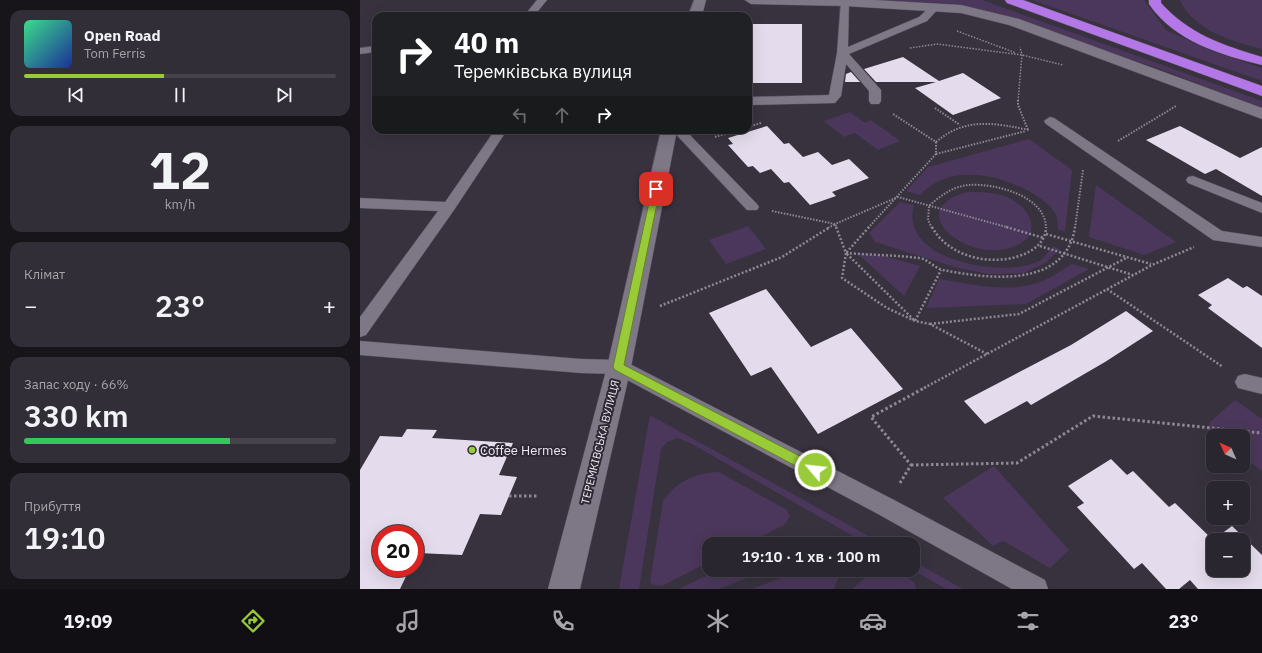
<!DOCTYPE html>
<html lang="uk">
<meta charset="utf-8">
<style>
body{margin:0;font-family:"IBM Plex Sans",sans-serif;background:#322e37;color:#f1f3f6;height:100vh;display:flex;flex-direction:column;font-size:15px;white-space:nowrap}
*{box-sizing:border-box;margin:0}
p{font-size:13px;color:#a5a5aa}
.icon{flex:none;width:22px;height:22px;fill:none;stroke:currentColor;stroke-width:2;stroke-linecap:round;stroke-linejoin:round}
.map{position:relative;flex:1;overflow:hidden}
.sheet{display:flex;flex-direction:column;gap:10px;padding:10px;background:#17151a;width:360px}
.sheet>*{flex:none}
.guide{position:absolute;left:12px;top:12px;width:380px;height:122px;border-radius:12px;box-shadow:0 4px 16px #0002,0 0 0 1px #46434b;background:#202124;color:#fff;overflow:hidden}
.needle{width:26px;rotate:315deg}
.tools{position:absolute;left:846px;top:429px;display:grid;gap:8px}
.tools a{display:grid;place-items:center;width:44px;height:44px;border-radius:8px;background:#2a262f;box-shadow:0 4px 16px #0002,0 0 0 1px #46434b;font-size:20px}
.speed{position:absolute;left:12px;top:525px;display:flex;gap:8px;font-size:20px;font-weight:700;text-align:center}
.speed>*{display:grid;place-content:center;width:52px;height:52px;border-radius:50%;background:#2a262f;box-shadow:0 4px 16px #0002,0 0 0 1px #46434b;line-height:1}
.speed .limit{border:6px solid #d22;background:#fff;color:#111}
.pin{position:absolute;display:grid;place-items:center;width:34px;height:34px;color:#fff;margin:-17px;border-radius:8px;box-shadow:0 2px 6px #0006}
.me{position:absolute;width:44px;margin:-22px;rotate:298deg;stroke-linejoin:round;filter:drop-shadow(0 0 3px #0008)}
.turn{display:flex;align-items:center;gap:14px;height:84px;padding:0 16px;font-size:18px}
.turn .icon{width:52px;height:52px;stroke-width:2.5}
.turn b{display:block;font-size:28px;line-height:34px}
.lanes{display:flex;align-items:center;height:38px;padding:0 16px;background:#0003;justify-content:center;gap:20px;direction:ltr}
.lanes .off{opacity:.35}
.big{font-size:30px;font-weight:600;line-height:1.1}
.sheet .widget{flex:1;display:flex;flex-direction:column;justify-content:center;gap:6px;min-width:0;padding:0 14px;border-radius:12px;background:#322e37}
.sheet .dial{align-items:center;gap:0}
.dial b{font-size:52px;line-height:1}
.song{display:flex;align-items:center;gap:12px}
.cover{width:48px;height:48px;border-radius:6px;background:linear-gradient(135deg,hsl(150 70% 55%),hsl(230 70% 35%))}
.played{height:4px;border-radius:2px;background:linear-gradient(90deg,#98cb37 45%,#46434b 45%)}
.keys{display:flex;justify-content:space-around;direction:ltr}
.heat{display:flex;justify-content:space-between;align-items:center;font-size:22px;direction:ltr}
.charge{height:6px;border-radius:3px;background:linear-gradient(90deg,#34c759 66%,#46434b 0)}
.trip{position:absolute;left:342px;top:537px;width:218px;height:40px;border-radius:12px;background:#2a262f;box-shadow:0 4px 16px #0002,0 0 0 1px #46434b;font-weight:600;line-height:40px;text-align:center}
.tabs{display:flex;height:64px;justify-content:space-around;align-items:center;background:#110f13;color:#a5a5aa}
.tabs .icon{width:28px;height:28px}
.tabs .selected{color:#98cb37}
.tabs b{font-size:18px;color:#f1f3f6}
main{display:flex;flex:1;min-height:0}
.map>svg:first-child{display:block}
</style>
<main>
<section class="sheet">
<div class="widget">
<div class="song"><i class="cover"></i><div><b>Open Road</b><p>Tom Ferris</p></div></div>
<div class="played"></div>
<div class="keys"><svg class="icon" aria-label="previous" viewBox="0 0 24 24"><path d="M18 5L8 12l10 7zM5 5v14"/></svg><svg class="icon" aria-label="pause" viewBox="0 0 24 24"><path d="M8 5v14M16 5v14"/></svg><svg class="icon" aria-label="next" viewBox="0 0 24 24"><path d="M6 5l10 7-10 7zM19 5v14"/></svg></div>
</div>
<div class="widget dial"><b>12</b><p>km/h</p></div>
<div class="widget"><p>Клімат</p>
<div class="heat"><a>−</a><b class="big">23°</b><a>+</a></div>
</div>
<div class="widget"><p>Запас ходу · 66%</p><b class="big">330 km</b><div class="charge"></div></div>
<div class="widget"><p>Прибуття</p><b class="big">19:10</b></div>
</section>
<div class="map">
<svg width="902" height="589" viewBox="0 0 902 589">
<rect width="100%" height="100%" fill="#38323f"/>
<g fill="#4a375b">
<path d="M 484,0 L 622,0 L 902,101 L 902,108 L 800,69 L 626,11 L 580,3 Z"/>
<path d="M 672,0 L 784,0 L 806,30 L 854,52 L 902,68 L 902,81 Z"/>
<path d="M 820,0 L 902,0 L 902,49 C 873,42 833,30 820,0 Z"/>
<path d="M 490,112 L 505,123 L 511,120 L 540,141 L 518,150 L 495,133 L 484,137 L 464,121 Z"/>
<path d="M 669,139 L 712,170 L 705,231 L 698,230 C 698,226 698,219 696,215 C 692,205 680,198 672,193 C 639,174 589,163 560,195 L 546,191 L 568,167 Z"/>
<path d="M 736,185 L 816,242 L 784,255 L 729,237 Z"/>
<path d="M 607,192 C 621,192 636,192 649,198 C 678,213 681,241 646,249 C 603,259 543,210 607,192 Z"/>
<path d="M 540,202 L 554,205 C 538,261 646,280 681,260 C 685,257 689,250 693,246 L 700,249 L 685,263 L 664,273 L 629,274 L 598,268 L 515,242 L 509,233 Z"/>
<path d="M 388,226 L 406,249 L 366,264 L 349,240 Z"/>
<path d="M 497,253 L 524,256 L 560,266 L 544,296 Z"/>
<path d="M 712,264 L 729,269 L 666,304 L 566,308 L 579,279 C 611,284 646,293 677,283 C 689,280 701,270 712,264 Z"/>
<path d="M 875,400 L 902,419 L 902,471 L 883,457 L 883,436 L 855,436 L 848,431 L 850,422 Z"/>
<path d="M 290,415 L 523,544 L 507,544 L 332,444 L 318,438 L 307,442 L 301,449 L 279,589 L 259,589 Z"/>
<path d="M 634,466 L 709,550 L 690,568 L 643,541 L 633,546 L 583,498 Z"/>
<path d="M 359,472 L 427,510 L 430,517 L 424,525 L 386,544 L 349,544 L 349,562 L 302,586 L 293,585 L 290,582 L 303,501 C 317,481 335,473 359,472 Z"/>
<path d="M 553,561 L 603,589 L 586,589 L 553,570 Z"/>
<path d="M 358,570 L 408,570 L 358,589 L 319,589 Z"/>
<path d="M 442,570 L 481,570 L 474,589 L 392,589 Z"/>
<path d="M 514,570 L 534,570 L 554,582 L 556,589 L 492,589 Z"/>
</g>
<g fill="#e4dcec">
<rect x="388" y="24" width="54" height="59"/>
<path d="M 543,57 L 579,81 L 603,73 L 641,98 L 593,115 L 555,88 L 576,82 L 516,82 L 504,69 Z"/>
<path d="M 491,72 L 500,82 L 485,82 L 486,74 Z"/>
<path d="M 407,126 L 424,144 L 429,143 L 443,157 L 458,152 L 472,165 L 489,159 L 509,178 L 472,192 L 476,196 L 450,205 L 429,182 L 424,183 L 411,169 L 400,173 L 393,166 L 388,167 L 368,145 L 373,144 L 368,138 Z"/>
<path d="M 820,126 L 880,158 L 902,147 L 902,196 L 856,169 L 845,174 L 786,140 Z"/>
<path d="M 868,278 L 883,288 L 887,286 L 902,296 L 902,348 L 848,308 L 852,305 L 838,295 Z"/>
<path d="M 406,289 L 451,347 L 491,328 L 543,389 L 458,434 L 411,367 L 391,376 L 349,313 Z"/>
<path d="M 766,311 L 793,331 L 745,362 L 671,405 L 667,401 L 625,424 L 604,401 L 711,345 Z"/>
<path d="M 47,429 L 77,430 L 72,438 L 153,443 L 139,475 L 157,477 L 141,515 L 120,514 L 102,555 L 58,553 L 55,558 L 55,534 L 21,534 L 21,568 L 50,568 L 40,589 L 0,589 L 0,470 L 20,436 L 42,437 Z"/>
<path d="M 751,459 L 767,475 L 773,471 L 809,507 L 815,503 L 853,540 L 853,570 L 883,570 L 883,540 L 853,540 L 872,526 L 902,555 L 902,589 L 838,589 L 830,580 L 819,589 L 806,589 L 782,563 L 774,569 L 717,507 L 724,503 L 708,486 Z"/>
</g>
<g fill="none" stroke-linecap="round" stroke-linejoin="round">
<g stroke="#55505b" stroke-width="1">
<g id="lane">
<path d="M 177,0 L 187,0 L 174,16 L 164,16 Z"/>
<path d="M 481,0 L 487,0 L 489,2 L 488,47 L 559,17 L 572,5 L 578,5 L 580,7 L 567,21 L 489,54 L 521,90 L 521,101 L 519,104 L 511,104 L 509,101 L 509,91 L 486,64 L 481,96 L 475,103 L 388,105 L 388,97 L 469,95 L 477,53 Z"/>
<path d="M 16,46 L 16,52 L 0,54 L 0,48 Z"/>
<path d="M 690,117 L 694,118 L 862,231 L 902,237 L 902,247 L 853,240 L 686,124 L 684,121 Z"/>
<path d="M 135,130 L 147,130 L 94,210 L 6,335 L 0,337 L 0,317 L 78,211 L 0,208 L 0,198 L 85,202 Z"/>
<path d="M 312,130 L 325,130 L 397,204 L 399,207 L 397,210 L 387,210 Z"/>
<path d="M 833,176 L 902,203 L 902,213 L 828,183 L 826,180 L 828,177 Z"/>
<path d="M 0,341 L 221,359 L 259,360 L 266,362 L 534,500 L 685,580 L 688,589 L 652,589 L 518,514 L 256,374 L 221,373 L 0,355 Z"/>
<path d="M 885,374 L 902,378 L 902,394 L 878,388 L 875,382 L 878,376 Z"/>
</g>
</g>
<g stroke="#55505b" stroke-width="1">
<g id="street">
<path d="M 334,0 L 346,0 L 342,16 L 328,16 Z"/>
<path d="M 385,0 L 514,0 L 601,5 L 659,19 L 902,108 L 902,119 L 649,25 L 601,13 L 484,6 L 391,4 Z"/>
<path d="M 301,130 L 317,130 L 271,367 L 220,589 L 188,589 L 247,367 Z"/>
</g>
</g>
<g stroke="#55505b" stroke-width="1">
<g id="highway">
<path d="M 645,0 L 663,0 L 902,86 L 902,96 L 647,3 Z"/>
<path d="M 789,0 L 801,0 L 801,3 C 829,34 862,45 902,57 L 902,65 C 861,55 814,41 789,4 Z"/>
</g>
</g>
<g stroke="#8d8893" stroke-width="1.5" stroke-dasharray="1.5 1.5" stroke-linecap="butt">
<path d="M 597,31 L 656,53"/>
<path d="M 550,48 L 577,44 L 662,55 L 703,65"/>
<path d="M 658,101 L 662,55 L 660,47"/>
</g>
<g stroke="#8d8893" stroke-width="2" stroke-dasharray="1.5 1.5" stroke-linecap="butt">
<path d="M 658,100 L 658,105 L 668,130"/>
<path d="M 575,108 L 600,125"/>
<path d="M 388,127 L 401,123"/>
<path d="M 355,137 L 379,130"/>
<path d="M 758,141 L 816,106"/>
<path d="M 576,142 C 605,117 634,123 669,130"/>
<path d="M 576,154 L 666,131"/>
<path d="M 412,211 L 475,224 L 538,197 L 650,228"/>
<path d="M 468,228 L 475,224 L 477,228"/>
<path d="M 508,228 L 576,154 L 576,142 L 533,114"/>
<path d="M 572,228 L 568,220 L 569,206 C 580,196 593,186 609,185 C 635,183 686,196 686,228"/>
<path d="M 715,228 L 723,170"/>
</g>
<g stroke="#8d8893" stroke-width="2.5" stroke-dasharray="2 2" stroke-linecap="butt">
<path d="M 476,227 L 486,253 L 482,278 L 527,308 L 555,321 L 570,324 L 627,354"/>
<path d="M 509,227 L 486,253 L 555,321 L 581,270"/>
<path d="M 572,227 C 590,260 641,269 672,250 C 680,245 686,237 686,227"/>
<path d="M 646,227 L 684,238"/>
<path d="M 686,234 L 791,264"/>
<path d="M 680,246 L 773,275"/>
<path d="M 486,253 C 510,255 535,255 559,258 C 568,259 574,268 583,270 C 628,279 706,289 715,227"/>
<path d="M 747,289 L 863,367"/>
<path d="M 300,306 L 422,257 L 470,227"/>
<path d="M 570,324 L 659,314 L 768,257"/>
<path d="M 564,388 L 792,265 L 834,247"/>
</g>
<g stroke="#8d8893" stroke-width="3" stroke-dasharray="2.5 2.5" stroke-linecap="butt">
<path d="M 551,465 L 657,463 L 733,416 L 902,433"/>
<path d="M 540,483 L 551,465 L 511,417 L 566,387"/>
<path d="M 149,496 L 179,496"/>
</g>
<use href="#lane" fill="#7e7786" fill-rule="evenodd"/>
<use href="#street" fill="#7e7786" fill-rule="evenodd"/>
<use href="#highway" fill="#b477e8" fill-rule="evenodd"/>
</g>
<path fill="#98cb37" stroke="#638424" d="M 296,187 L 300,189 L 264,365 L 459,466 L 461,470 L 459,474 L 455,475 L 451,474 L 255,370 L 253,367 L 292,189 Z"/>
<circle fill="#98cb37" stroke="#2e2834" stroke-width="1.5" cx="112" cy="450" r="4"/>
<g text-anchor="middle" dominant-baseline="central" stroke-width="4" stroke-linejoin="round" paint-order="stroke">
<g font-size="11" fill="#eeeaf3" stroke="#2e2834">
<text transform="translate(240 442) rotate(-76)">ТЕРЕМКІВСЬКА ВУЛИЦЯ</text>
</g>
<g font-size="13" fill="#eeeaf3" stroke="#2e2834" text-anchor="start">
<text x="120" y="450">Coffee Hermes</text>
</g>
</g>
</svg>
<div class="tools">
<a><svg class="needle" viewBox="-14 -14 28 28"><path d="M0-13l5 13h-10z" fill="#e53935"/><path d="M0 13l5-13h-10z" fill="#a5a5aa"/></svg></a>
<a>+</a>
<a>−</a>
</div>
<div class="speed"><div class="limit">20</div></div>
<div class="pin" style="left:296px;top:189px;background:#d93025"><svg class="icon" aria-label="arrive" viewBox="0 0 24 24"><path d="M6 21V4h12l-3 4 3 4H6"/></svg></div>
<svg class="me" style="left:455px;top:470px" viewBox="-20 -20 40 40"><circle r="17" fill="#98cb37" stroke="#fff" stroke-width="3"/><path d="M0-11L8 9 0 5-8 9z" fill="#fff"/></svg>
<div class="trip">19:10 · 1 хв · 100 m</div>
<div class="guide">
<div class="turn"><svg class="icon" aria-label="right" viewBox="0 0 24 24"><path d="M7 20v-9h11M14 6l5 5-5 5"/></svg><div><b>40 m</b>Теремківська вулиця</div></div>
<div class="lanes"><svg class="icon off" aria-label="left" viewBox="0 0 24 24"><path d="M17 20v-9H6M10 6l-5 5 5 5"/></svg><svg class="icon off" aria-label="ahead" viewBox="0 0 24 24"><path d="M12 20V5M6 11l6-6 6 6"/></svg><svg class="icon" aria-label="right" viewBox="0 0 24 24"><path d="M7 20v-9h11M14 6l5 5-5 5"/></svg></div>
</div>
</div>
</main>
<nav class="tabs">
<b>19:09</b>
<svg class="icon selected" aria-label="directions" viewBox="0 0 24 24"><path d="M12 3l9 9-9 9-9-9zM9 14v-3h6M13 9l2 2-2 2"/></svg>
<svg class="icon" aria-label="music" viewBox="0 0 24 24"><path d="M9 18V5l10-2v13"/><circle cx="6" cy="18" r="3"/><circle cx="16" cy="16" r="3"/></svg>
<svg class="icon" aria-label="phone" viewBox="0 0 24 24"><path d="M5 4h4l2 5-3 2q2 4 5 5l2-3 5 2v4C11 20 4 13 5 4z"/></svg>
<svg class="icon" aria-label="climate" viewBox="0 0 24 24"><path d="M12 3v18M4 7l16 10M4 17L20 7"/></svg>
<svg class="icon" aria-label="car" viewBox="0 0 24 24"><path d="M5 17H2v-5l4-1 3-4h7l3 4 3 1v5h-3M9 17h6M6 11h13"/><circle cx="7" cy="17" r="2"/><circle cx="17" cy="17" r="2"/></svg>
<svg class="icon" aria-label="filters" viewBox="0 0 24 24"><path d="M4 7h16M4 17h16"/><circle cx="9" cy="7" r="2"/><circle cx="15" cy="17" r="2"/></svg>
<b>23°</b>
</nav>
